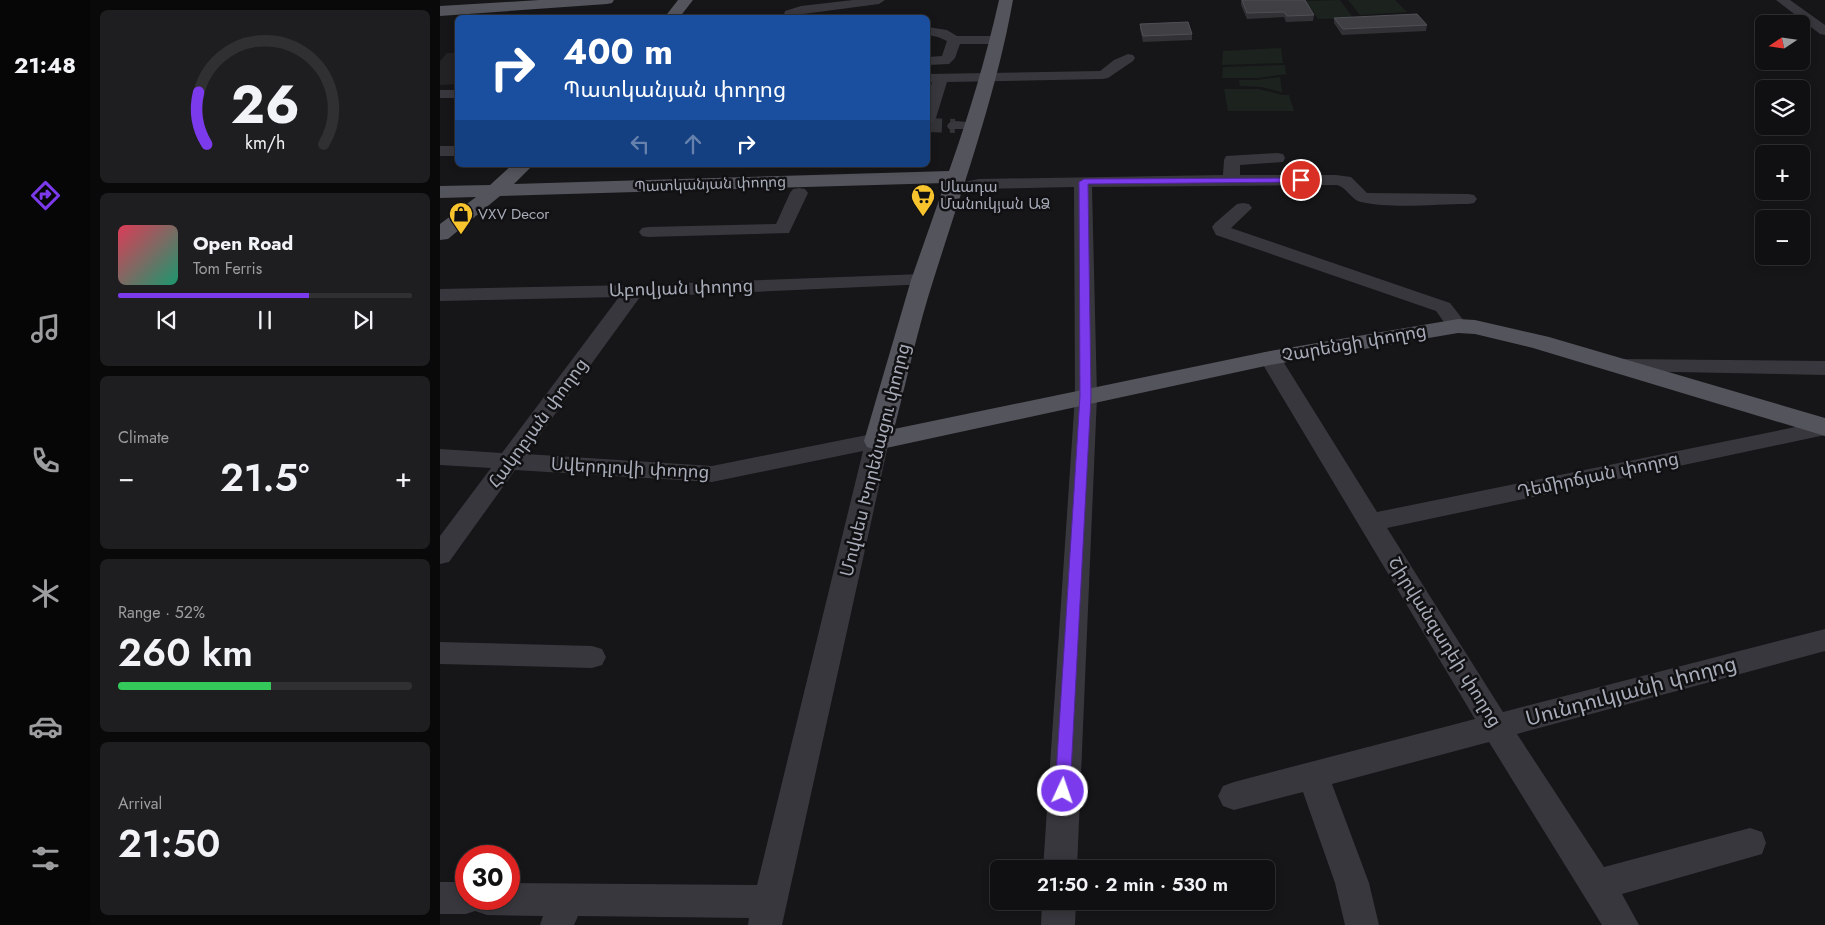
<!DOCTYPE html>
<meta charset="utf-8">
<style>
body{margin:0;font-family:Jost,"Noto Sans Armenian",sans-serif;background:#1e1e20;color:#f1f3f6;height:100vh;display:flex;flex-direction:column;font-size:19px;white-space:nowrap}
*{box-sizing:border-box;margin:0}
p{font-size:16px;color:#9c9d9f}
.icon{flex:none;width:28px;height:28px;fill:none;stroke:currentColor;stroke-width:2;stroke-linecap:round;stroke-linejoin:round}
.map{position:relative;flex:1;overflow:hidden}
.panel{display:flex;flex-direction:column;gap:10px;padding:10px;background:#09090a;width:350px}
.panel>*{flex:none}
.top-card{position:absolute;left:15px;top:15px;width:475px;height:152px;border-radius:8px;box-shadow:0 2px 8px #0003,0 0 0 1px #303032;background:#1a4fa0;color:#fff;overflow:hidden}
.needle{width:32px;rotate:257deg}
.controls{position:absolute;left:1315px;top:15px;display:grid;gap:10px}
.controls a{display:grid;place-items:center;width:55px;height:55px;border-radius:8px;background:#101012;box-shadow:0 2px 8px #0003,0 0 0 1px #303032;font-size:25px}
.speed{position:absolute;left:15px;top:845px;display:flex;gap:10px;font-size:25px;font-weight:700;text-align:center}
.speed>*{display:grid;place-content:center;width:65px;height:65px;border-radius:50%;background:#101012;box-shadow:0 2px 8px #0003,0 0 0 1px #303032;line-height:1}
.speed .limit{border:8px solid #d22;background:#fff;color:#111}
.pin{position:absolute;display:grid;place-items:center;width:42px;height:42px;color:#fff;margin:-21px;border:2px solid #fff;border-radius:50%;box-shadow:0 1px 5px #0007}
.me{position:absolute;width:55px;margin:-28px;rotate:3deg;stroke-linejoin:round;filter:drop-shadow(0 0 4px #0008)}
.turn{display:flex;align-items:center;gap:18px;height:105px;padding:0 25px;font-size:22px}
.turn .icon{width:65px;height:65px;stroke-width:2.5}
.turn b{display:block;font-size:35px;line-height:42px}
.lanes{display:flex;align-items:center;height:48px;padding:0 25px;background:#0003;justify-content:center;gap:25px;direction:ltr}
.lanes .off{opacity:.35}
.big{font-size:38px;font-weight:600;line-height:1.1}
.panel .widget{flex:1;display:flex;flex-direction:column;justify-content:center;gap:8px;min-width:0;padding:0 18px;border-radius:8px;background:#1e1e20}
.panel .dial{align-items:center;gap:0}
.dial svg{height:130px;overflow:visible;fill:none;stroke:#303032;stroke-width:7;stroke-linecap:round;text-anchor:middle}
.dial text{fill:#f1f3f6;stroke:none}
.song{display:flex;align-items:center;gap:15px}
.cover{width:60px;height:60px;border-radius:8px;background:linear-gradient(135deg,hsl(350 70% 55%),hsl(160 70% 35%))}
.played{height:5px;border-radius:2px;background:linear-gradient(90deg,#7c3aed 65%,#303032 65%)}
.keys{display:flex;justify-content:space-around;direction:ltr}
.heat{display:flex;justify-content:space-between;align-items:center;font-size:28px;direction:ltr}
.charge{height:8px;border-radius:4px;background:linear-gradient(90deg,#34c759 52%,#303032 0)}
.trip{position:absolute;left:550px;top:860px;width:285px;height:50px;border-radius:8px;background:#101012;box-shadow:0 2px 8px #0003,0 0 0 1px #303032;font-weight:600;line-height:50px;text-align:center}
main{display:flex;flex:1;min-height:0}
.tabs{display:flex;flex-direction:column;width:90px;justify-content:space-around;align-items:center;background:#060607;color:#9c9d9f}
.tabs .icon{width:35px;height:35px}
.tabs .current{color:#7c3aed}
.tabs b{font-size:22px;color:#f1f3f6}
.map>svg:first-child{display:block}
</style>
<main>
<nav class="tabs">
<b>21:48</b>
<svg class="icon current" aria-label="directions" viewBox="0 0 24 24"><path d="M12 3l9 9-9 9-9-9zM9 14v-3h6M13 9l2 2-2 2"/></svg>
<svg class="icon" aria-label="music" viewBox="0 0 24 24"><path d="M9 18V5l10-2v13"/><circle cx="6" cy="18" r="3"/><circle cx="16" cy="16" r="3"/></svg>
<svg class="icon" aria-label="phone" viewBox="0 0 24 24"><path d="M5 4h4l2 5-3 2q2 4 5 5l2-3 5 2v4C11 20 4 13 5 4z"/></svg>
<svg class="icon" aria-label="climate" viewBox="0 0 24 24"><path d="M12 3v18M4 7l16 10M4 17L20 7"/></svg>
<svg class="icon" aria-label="car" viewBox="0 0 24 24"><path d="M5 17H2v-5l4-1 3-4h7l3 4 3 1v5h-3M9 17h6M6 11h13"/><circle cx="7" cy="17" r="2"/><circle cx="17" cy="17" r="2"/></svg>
<svg class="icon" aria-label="filters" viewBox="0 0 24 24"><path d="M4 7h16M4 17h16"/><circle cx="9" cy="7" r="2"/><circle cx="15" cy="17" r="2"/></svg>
</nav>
<section class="panel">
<div class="widget dial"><svg viewBox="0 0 100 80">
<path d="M14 69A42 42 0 1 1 86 69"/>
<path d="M14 69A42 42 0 0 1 9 37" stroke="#7c3aed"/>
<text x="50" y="56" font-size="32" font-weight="700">26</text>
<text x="50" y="72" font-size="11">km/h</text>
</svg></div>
<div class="widget">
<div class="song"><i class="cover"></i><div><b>Open Road</b><p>Tom Ferris</p></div></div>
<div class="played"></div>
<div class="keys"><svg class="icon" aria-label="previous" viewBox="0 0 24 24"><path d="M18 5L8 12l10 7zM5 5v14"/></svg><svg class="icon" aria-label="pause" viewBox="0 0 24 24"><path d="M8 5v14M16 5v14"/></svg><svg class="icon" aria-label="next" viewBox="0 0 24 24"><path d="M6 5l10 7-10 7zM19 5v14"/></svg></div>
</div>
<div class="widget"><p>Climate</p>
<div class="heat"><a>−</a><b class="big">21.5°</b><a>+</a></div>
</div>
<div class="widget"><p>Range · 52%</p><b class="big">260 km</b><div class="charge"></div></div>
<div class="widget"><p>Arrival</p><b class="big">21:50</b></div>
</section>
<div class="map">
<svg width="1385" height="925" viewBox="0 0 1385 925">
<rect width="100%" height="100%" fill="#161618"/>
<path fill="#222225" d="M 7,53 L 17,53 L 17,84 L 0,85 L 0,61 Z"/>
<g fill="#1c231e">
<path d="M 900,0 L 913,18 L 878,19 L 866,1 Z"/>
<path d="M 908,0 L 955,0 L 967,12 L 920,15 Z"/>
<path d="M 841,48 L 843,63 L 782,65 L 783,51 Z"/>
<path d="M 845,65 L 846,74 L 818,78 L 782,78 L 783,67 Z"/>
<path d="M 840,77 L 842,92 L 821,87 L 800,86 L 799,80 L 817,80 Z"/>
<path d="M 784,89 L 819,89 L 842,95 L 849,95 L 854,111 L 788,111 Z"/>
</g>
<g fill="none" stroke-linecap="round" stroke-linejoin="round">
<path stroke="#333438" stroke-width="14" stroke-dasharray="14 8" stroke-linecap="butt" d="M 488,125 L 515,126"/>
<g fill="#37373d" fill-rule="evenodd">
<path d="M 413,0 L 445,0 L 439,4 L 363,14 L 356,18 L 343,18 L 345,11 L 361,6 Z"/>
<path d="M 1336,0 L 1350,0 L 1385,25 L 1385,35 L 1380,34 Z"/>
<path d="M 488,27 L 507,30 L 517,36 L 558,36 L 565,40 L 558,44 L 520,44 L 515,58 L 509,64 L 488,65 L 488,57 L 502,56 L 507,41 L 498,37 L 488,35 Z"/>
<path d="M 688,54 L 693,55 L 695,58 L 693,61 L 668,78 L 663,79 L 507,82 L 496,118 L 494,121 L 488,123 L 488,96 L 492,82 L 488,82 L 488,74 L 660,71 L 674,60 Z"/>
<rect x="0" y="90" width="18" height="8"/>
<path d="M 515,121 L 540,123 L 542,126 L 540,129 L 509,129 L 507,126 L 509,123 Z"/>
<rect x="0" y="146" width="18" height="10"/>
<path d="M 837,153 L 843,154 L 845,158 L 843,162 L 800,165 L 800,175 L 896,175 L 911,177 L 927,193 L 1028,194 L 1034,195 L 1037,199 L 1034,203 L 1028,204 C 996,204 952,209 921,202 C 911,200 906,186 896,185 L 652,187 L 657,396 L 637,869 L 603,869 L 635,396 L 634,187 L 539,189 L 513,194 L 507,193 L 504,189 L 507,185 L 539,179 L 783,175 L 784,160 L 786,156 Z"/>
<path d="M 359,188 L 365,189 L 368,193 L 349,233 L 208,237 L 202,236 L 199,232 L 202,228 L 208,227 L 336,224 L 350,193 L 353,189 Z"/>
<path d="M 803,203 L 809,204 L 812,208 L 791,228 L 1010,303 L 1028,326 L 1025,330 C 1010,334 1005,323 996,311 L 776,235 L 772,227 L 775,223 L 797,204 Z"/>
<path d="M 482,274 L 489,276 L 492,280 L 489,284 L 200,297 L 86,454 L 272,466 L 437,433 L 445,436 L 449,441 L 342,925 L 308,925 L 309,918 L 138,916 L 134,925 L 100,925 L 103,916 L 47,915 L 35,911 L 26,914 L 0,914 L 0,882 L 26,882 L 26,899 L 69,899 L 69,883 L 317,885 L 423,451 L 272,482 L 75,470 L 9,562 L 0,564 L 0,536 L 51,468 L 0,465 L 0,449 L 62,453 L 179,297 L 0,301 L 0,289 L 194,285 Z"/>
<path d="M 830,352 L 838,353 L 841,358 L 937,512 L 1385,421 L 1385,435 L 947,528 L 1063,712 L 1385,629 L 1385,651 L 1077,734 L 1164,867 L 1310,828 L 1322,832 L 1326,843 L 1322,854 L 1182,894 L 1199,925 L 1162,925 L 1049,742 L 892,784 L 929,883 L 939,925 L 905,925 L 895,883 L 863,792 L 794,810 L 783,806 L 778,796 L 783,786 L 794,782 L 1035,719 L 819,358 L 822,353 Z"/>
<path d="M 1181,359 L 1385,361 L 1385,375 L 1181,371 L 1173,370 L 1170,365 L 1173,360 Z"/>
<path d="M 0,642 L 152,646 L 162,649 L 166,657 L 162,665 L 152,668 L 0,664 Z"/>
<path d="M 602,901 L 636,901 L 635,925 L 601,925 Z"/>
</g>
<g fill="#53545c" fill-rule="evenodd">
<path d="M 99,0 L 174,0 L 172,3 L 167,4 L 0,16 L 0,6 Z"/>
<path d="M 238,0 L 253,0 L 239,18 L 224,18 Z"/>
<path d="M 559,0 L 573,0 C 556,95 523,186 494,278 C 478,327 467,379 454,429 L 830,351 L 1018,319 L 1035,320 L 1109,337 L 1385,418 L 1385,436 L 1093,348 L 1035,334 L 1018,333 L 830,365 L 437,450 L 427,447 L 424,441 L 471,280 L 505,183 L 60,196 L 8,239 L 0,240 L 0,224 L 36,197 L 0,198 L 0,186 L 50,185 L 72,165 L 93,165 L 74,184 L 509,171 C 529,115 546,58 559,0 Z"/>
</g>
</g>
<g fill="#323236">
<path d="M 801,0 L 874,15 L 873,21 L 846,22 L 844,17 L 807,19 L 801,5 Z"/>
<path d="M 894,18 L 987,25 L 986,31 L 902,35 L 894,23 Z"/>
<path d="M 700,24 L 752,34 L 752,40 L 703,42 L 700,29 Z"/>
</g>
<g fill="#3f3f44" stroke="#4f5056">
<path d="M 802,0 L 865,0 L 874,15 L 847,16 L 844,12 L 807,13 Z"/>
<path d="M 977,14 L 987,25 L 903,29 L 894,18 Z"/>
<path d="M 748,22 L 752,34 L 703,36 L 700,24 Z"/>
</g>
<path fill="#7c3aed" stroke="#51269a" d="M 861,178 L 864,178 L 864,182 L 648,184 L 651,396 L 630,791 L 628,796 L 623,798 L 618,796 L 615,791 L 640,396 L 639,182 L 644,179 Z"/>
<defs>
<g id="supermarket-pin" transform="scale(1.25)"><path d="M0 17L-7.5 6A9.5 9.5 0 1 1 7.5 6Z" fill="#f8c42e" stroke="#111113"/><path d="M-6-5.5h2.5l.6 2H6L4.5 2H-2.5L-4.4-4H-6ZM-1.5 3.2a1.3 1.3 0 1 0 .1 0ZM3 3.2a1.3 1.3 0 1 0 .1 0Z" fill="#111"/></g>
<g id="shop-pin" transform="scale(1.25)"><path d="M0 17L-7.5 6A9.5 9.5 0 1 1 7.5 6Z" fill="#f8c42e" stroke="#111113"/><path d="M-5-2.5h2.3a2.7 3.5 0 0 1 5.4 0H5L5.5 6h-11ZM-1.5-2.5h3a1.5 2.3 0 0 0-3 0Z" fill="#111"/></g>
</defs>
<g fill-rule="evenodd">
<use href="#supermarket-pin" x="483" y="196"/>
<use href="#shop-pin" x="21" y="214"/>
</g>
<g text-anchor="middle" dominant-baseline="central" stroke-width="5" stroke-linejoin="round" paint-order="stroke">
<g font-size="15" fill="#a8acb9" stroke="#111113">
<text transform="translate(270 184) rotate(-2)">Պատկանյան փողոց</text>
</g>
<g font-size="15" fill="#a8acb9" stroke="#111113" text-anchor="start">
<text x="500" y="187">Սևադա<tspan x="500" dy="17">Մանուկյան ԱՁ</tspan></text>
<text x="38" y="214">VXV Decor</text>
</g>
<g font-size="18" fill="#a8acb9" stroke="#111113">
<text transform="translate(241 288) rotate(-2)">Աբովյան փողոց</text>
<text transform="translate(914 343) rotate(-10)">Չարենցի փողոց</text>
<text transform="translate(98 423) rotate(-54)">Հակոբյան փողոց</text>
<text transform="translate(435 460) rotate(-76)">Մովսես Խորենացու փողոց</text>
<text transform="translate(190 468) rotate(3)">Սվերդլովի փողոց</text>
<text transform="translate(1158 475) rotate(-12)">Դեմիրճյան փողոց</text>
<text transform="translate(1005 642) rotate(58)">Շիրվանզադեի փողոց</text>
</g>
<g font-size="21" fill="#a8acb9" stroke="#111113">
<text transform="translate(1191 691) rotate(-15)">Սունդուկյանի փողոց</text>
</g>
</g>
</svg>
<div class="controls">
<a><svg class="needle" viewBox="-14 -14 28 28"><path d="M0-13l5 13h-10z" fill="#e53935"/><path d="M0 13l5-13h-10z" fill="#9c9d9f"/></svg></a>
<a><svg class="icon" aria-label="layers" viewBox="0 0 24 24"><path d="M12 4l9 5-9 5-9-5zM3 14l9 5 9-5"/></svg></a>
<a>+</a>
<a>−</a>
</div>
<div class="speed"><div class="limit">30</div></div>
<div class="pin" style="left:861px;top:180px;background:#d93025"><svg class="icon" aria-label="arrive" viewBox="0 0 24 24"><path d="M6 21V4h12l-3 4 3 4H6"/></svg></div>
<svg class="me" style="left:623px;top:791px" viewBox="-20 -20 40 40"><circle r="17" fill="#7c3aed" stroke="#fff" stroke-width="3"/><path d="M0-11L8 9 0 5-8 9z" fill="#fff"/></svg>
<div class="trip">21:50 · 2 min · 530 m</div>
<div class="top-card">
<div class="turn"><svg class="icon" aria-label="right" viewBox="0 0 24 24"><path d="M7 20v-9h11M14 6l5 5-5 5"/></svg><div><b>400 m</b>Պատկանյան փողոց</div></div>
<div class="lanes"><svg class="icon off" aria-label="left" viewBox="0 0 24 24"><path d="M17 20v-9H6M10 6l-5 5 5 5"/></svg><svg class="icon off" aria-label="ahead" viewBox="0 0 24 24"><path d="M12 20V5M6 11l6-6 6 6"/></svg><svg class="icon" aria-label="right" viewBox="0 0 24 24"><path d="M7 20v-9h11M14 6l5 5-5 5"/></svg></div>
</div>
</div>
</main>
